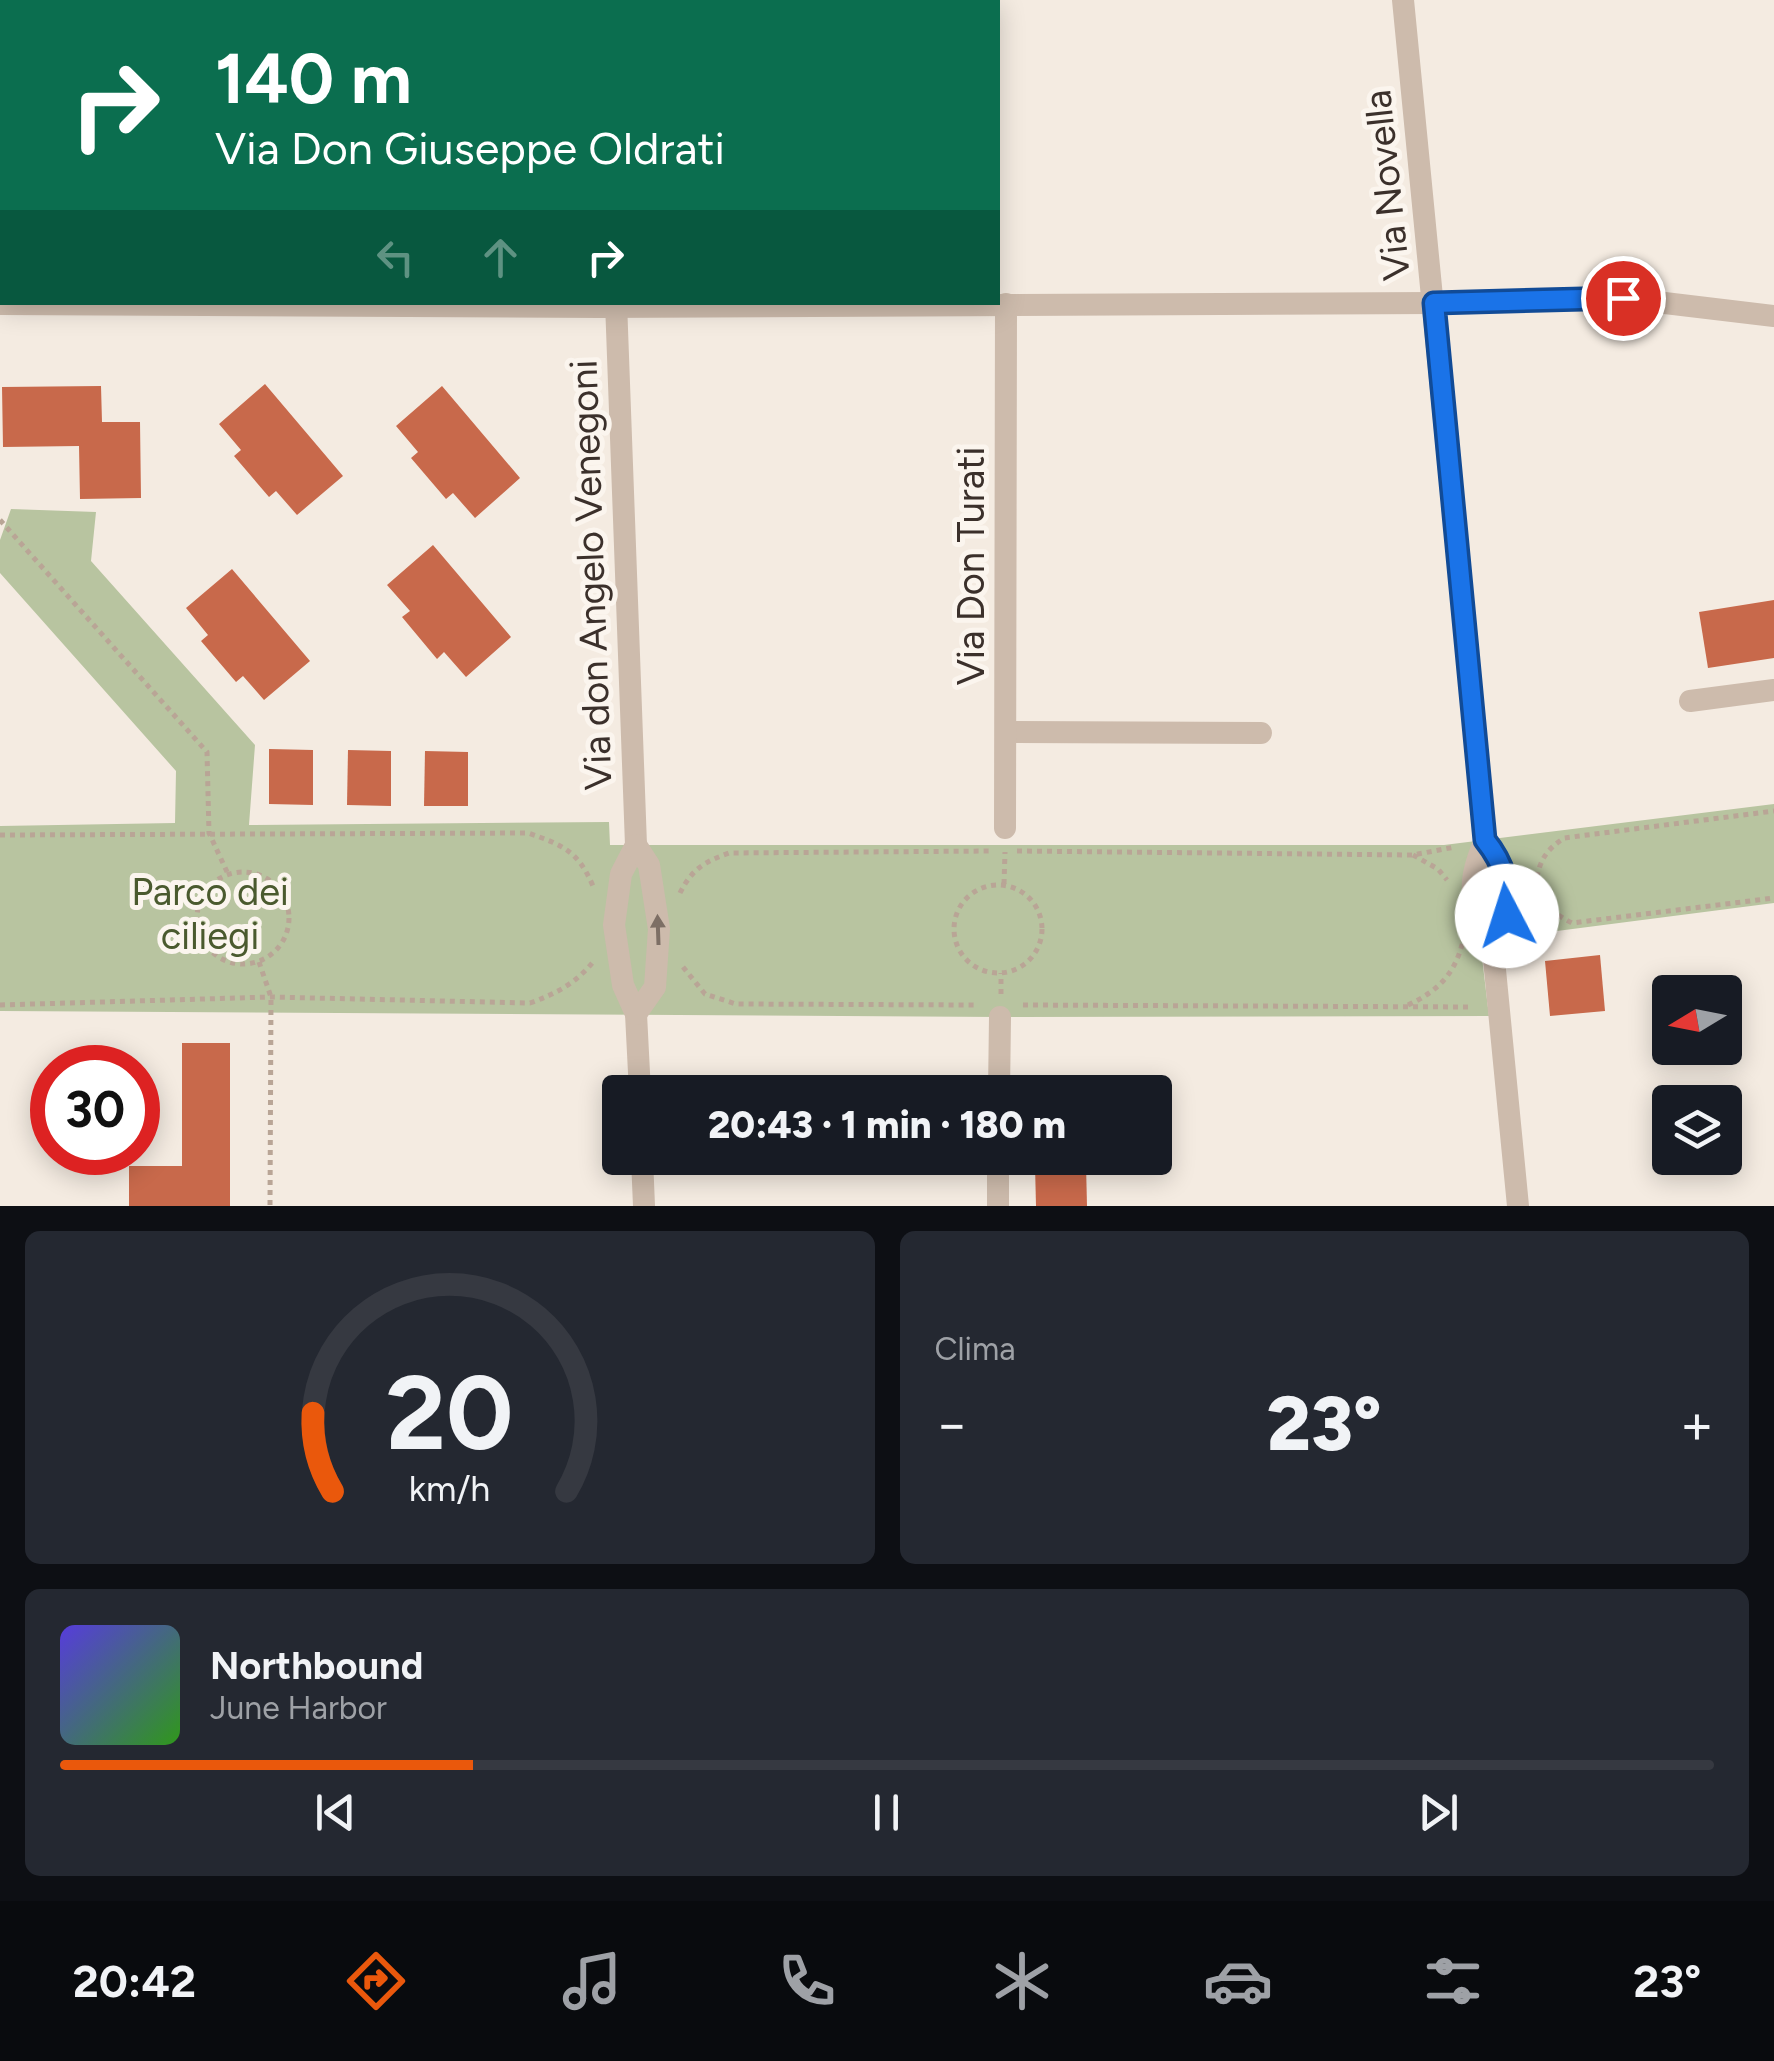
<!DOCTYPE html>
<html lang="it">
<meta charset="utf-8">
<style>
body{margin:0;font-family:Figtree,sans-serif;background:#242831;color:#f1f3f6;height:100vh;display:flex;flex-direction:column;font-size:38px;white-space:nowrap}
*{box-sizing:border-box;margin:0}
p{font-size:32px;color:#9ea1a6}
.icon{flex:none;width:55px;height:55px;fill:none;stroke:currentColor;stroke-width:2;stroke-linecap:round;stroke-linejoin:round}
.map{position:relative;height:1206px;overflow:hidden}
.sheet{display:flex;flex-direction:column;gap:25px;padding:25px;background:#0d0f14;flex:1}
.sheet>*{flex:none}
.top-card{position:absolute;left:0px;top:0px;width:1000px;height:305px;box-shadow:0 5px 25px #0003;background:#0b6e4f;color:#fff;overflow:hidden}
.needle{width:65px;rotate:260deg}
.fabs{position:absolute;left:1652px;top:975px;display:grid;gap:20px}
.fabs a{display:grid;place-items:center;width:90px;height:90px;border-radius:10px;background:#171b24;box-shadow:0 5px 25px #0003;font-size:50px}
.speed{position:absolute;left:30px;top:1045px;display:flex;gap:20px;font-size:50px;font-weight:700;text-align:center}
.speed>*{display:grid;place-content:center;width:130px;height:130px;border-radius:50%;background:#171b24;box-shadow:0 5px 25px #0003;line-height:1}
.speed .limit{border:15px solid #d22;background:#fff;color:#111}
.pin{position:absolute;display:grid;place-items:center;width:85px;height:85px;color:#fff;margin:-42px;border:5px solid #fff;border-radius:50%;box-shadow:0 2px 10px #0007}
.me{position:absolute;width:110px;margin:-55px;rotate:355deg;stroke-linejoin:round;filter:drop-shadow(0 0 8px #0008)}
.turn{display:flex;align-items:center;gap:35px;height:210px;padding:0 50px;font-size:45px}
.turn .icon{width:130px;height:130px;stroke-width:2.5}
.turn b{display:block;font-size:70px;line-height:85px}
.lanes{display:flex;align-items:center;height:95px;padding:0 50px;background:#0003;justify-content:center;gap:50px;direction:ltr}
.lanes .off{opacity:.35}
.big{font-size:75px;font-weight:800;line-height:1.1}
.sheet .widget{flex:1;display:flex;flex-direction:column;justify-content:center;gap:15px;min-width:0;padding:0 35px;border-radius:15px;background:#242831}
.sheet .dial{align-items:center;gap:0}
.dial svg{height:260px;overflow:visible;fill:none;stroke:#363941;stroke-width:7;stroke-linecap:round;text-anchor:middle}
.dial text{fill:#f1f3f6;stroke:none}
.song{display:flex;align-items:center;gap:30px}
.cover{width:120px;height:120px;border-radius:15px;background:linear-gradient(135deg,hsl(250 70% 55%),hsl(110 70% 35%))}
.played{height:10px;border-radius:5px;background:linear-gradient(90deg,#ea580c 25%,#363941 25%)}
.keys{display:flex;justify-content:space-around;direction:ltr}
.heat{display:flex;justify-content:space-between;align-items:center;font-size:55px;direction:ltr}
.sheet .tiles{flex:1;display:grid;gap:25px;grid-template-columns:1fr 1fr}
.widget:last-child{grid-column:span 2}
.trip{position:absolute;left:602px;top:1075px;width:570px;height:100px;border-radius:10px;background:#171b24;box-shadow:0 5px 25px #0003;font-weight:800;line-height:100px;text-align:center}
.tab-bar{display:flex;height:160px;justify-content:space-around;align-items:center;background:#090b0e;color:#9ea1a6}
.tab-bar .icon{width:70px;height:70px}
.tab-bar .current{color:#ea580c}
.tab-bar b{font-size:45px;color:#f1f3f6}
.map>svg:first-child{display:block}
</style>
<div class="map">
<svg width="1774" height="1206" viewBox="0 0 1774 1206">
<rect width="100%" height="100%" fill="#f4ebe1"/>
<path fill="#b8c4a0" d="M 11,509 L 96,512 L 91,561 L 255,745 L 249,825 L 609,822 L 610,845 L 1444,845 L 1774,804 L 1774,903 L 1480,941 L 1489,1016 L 1000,1017 L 0,1011 L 0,826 L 175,823 L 176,771 L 0,573 L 0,540 Z"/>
<g fill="#c8694b">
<path d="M 265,384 L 343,476 L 297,515 L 276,491 L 269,497 L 234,456 L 241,450 L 219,424 Z"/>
<path d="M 101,386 L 102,422 L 140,422 L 141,498 L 80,499 L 79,446 L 3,447 L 2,387 Z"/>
<path d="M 442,386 L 520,478 L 475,518 L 453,493 L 446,499 L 411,458 L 418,452 L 396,426 Z"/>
<path d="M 433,545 L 511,637 L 466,677 L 444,652 L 437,659 L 402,617 L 410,611 L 387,585 Z"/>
<path d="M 232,569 L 310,661 L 264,700 L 243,676 L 236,682 L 201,641 L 208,635 L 186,608 Z"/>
<path d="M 1774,600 L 1774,658 L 1708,668 L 1699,612 Z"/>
<path d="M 269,749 L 313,750 L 313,805 L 269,804 Z"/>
<path d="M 348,750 L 391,751 L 391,806 L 347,805 Z"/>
<path d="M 425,751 L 468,752 L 468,806 L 424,806 Z"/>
<path d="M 1600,955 L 1605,1011 L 1550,1016 L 1545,961 Z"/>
<path d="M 182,1043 L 230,1043 L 230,1206 L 129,1206 L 129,1166 L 182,1166 Z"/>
<path d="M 1086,1164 L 1087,1206 L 1036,1206 L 1035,1165 Z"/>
</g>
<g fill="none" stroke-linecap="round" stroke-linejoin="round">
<g stroke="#b9a596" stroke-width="5" stroke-dasharray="5 5" stroke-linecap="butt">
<path d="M 0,520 L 207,752 L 209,833 L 228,874"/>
<path d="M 0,835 L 528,833 C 563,845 578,851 593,886"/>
<path d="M 1017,851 L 1413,855 L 1455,847"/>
<path d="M 1413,855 L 1438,869 L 1447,880"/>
<circle cx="243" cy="918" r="46"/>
<path d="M 1536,883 C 1544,904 1552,913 1572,923 L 1774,898"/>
<path d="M 1004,884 L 1005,852"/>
<path d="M 1532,884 L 1536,883 C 1539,861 1546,850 1564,838 L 1774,811"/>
<circle cx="998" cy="929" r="44"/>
<path d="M 680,893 C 692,869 704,862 729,853 L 991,851"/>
<path d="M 259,962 L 271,997 L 270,1206"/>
<path d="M 683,967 L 705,994 L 736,1004 L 977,1005"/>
<path d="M 1001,994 L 1001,973"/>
<path d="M 0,1005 L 271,997 L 530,1003 C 555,994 575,984 593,962"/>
<path d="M 1023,1005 L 1472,1007"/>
<path d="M 1408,1005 C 1438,991 1455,974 1463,941"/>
</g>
<g stroke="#cdbbac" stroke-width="22">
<path d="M 243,0 L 244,2"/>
<path d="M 605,0 L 605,2"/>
<path d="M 1403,0 L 1485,840 C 1468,882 1467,899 1492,939 L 1518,1206"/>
<path d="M 280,2 L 345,0"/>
<path d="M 0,5 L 2,5"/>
<path d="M 616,302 L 636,845 L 621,874 L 614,925 L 623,985 L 636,1014 L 640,1092"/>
<path d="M 0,304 L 600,307 L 1434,303 L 1623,298 L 1774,316"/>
<path d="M 1690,701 L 1774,690"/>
<path d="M 1006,732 L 1261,733"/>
<path d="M 1005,828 L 1006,304"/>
<path d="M 1485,840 C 1513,874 1516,901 1492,939"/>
<path d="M 636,845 L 649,865 L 659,929 L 655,987 L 636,1014"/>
<path d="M 999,1092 L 1000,1017"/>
<path d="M 642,1158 L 644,1206"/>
<path d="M 998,1206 L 998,1158"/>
</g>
</g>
<defs><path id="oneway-solid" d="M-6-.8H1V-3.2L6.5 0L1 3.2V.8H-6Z" transform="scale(2.5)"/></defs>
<use fill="#7d6f65" href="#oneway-solid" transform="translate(658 930) rotate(-92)"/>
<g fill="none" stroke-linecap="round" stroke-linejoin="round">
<g stroke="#114b97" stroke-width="25">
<path id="route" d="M 1507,916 C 1509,885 1505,865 1485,840 L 1434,303 L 1623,298"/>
</g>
<use href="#route" stroke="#1a73e8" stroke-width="18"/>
</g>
<g text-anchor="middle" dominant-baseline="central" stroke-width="10" stroke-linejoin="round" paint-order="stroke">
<g font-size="38" fill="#3b302b" stroke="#fbf5ee">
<text transform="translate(1387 185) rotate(-96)">Via Novella</text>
<text transform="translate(971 566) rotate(-90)">Via Don Turati</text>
<text transform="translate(591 575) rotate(-92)">Via don Angelo Venegoni</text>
</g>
<g font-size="38" fill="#4a5a2e" stroke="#fbf5ee">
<text x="210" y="892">Parco dei<tspan x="210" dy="44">ciliegi</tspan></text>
</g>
</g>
</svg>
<div class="fabs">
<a><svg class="needle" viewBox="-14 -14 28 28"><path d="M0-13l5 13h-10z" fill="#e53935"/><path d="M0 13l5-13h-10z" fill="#9ea1a6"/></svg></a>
<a><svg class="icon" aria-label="layers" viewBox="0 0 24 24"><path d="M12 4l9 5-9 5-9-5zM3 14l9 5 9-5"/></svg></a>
</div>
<div class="speed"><div class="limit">30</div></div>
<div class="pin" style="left:1623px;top:298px;background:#d93025"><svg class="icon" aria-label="arrive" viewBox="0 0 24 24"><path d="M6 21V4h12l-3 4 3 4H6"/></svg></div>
<svg class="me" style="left:1507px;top:916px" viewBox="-20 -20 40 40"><circle r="19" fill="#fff"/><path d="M0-13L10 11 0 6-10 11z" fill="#1a73e8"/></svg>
<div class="trip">20:43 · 1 min · 180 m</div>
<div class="top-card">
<div class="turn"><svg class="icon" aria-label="right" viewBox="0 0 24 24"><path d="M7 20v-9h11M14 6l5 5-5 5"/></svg><div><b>140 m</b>Via Don Giuseppe Oldrati</div></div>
<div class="lanes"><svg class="icon off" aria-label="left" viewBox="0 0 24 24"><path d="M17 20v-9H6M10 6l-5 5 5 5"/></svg><svg class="icon off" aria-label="ahead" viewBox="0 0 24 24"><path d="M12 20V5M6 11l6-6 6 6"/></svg><svg class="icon" aria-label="right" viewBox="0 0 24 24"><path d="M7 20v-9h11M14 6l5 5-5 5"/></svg></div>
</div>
</div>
<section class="sheet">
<div class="tiles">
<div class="widget dial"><svg viewBox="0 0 100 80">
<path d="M14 69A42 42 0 1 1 86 69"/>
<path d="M14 69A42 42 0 0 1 8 45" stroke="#ea580c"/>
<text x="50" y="56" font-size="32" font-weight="700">20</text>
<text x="50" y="72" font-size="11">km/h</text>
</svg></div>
<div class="widget"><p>Clima</p>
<div class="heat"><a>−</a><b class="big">23°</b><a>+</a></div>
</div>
<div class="widget">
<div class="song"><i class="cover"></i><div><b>Northbound</b><p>June Harbor</p></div></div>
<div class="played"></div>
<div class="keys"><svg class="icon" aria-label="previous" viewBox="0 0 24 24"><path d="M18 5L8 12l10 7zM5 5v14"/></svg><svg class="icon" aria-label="pause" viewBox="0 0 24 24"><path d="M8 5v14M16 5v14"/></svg><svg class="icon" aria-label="next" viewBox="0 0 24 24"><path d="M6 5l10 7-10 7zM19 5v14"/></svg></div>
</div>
</div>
</section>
<nav class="tab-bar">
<b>20:42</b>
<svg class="icon current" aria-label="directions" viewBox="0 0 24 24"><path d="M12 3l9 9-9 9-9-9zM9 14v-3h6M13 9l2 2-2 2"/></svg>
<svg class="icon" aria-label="music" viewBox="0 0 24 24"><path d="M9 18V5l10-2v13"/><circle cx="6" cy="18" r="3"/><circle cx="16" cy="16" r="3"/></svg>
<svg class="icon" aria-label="phone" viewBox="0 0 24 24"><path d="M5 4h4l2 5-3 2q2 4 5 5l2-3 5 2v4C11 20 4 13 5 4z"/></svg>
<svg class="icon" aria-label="climate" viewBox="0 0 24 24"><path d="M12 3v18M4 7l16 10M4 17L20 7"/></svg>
<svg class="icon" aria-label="car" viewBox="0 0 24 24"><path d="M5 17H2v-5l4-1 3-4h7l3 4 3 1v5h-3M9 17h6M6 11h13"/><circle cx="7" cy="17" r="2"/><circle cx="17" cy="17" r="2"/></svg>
<svg class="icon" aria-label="filters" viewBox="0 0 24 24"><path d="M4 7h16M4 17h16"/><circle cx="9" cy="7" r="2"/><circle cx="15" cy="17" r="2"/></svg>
<b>23°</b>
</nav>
